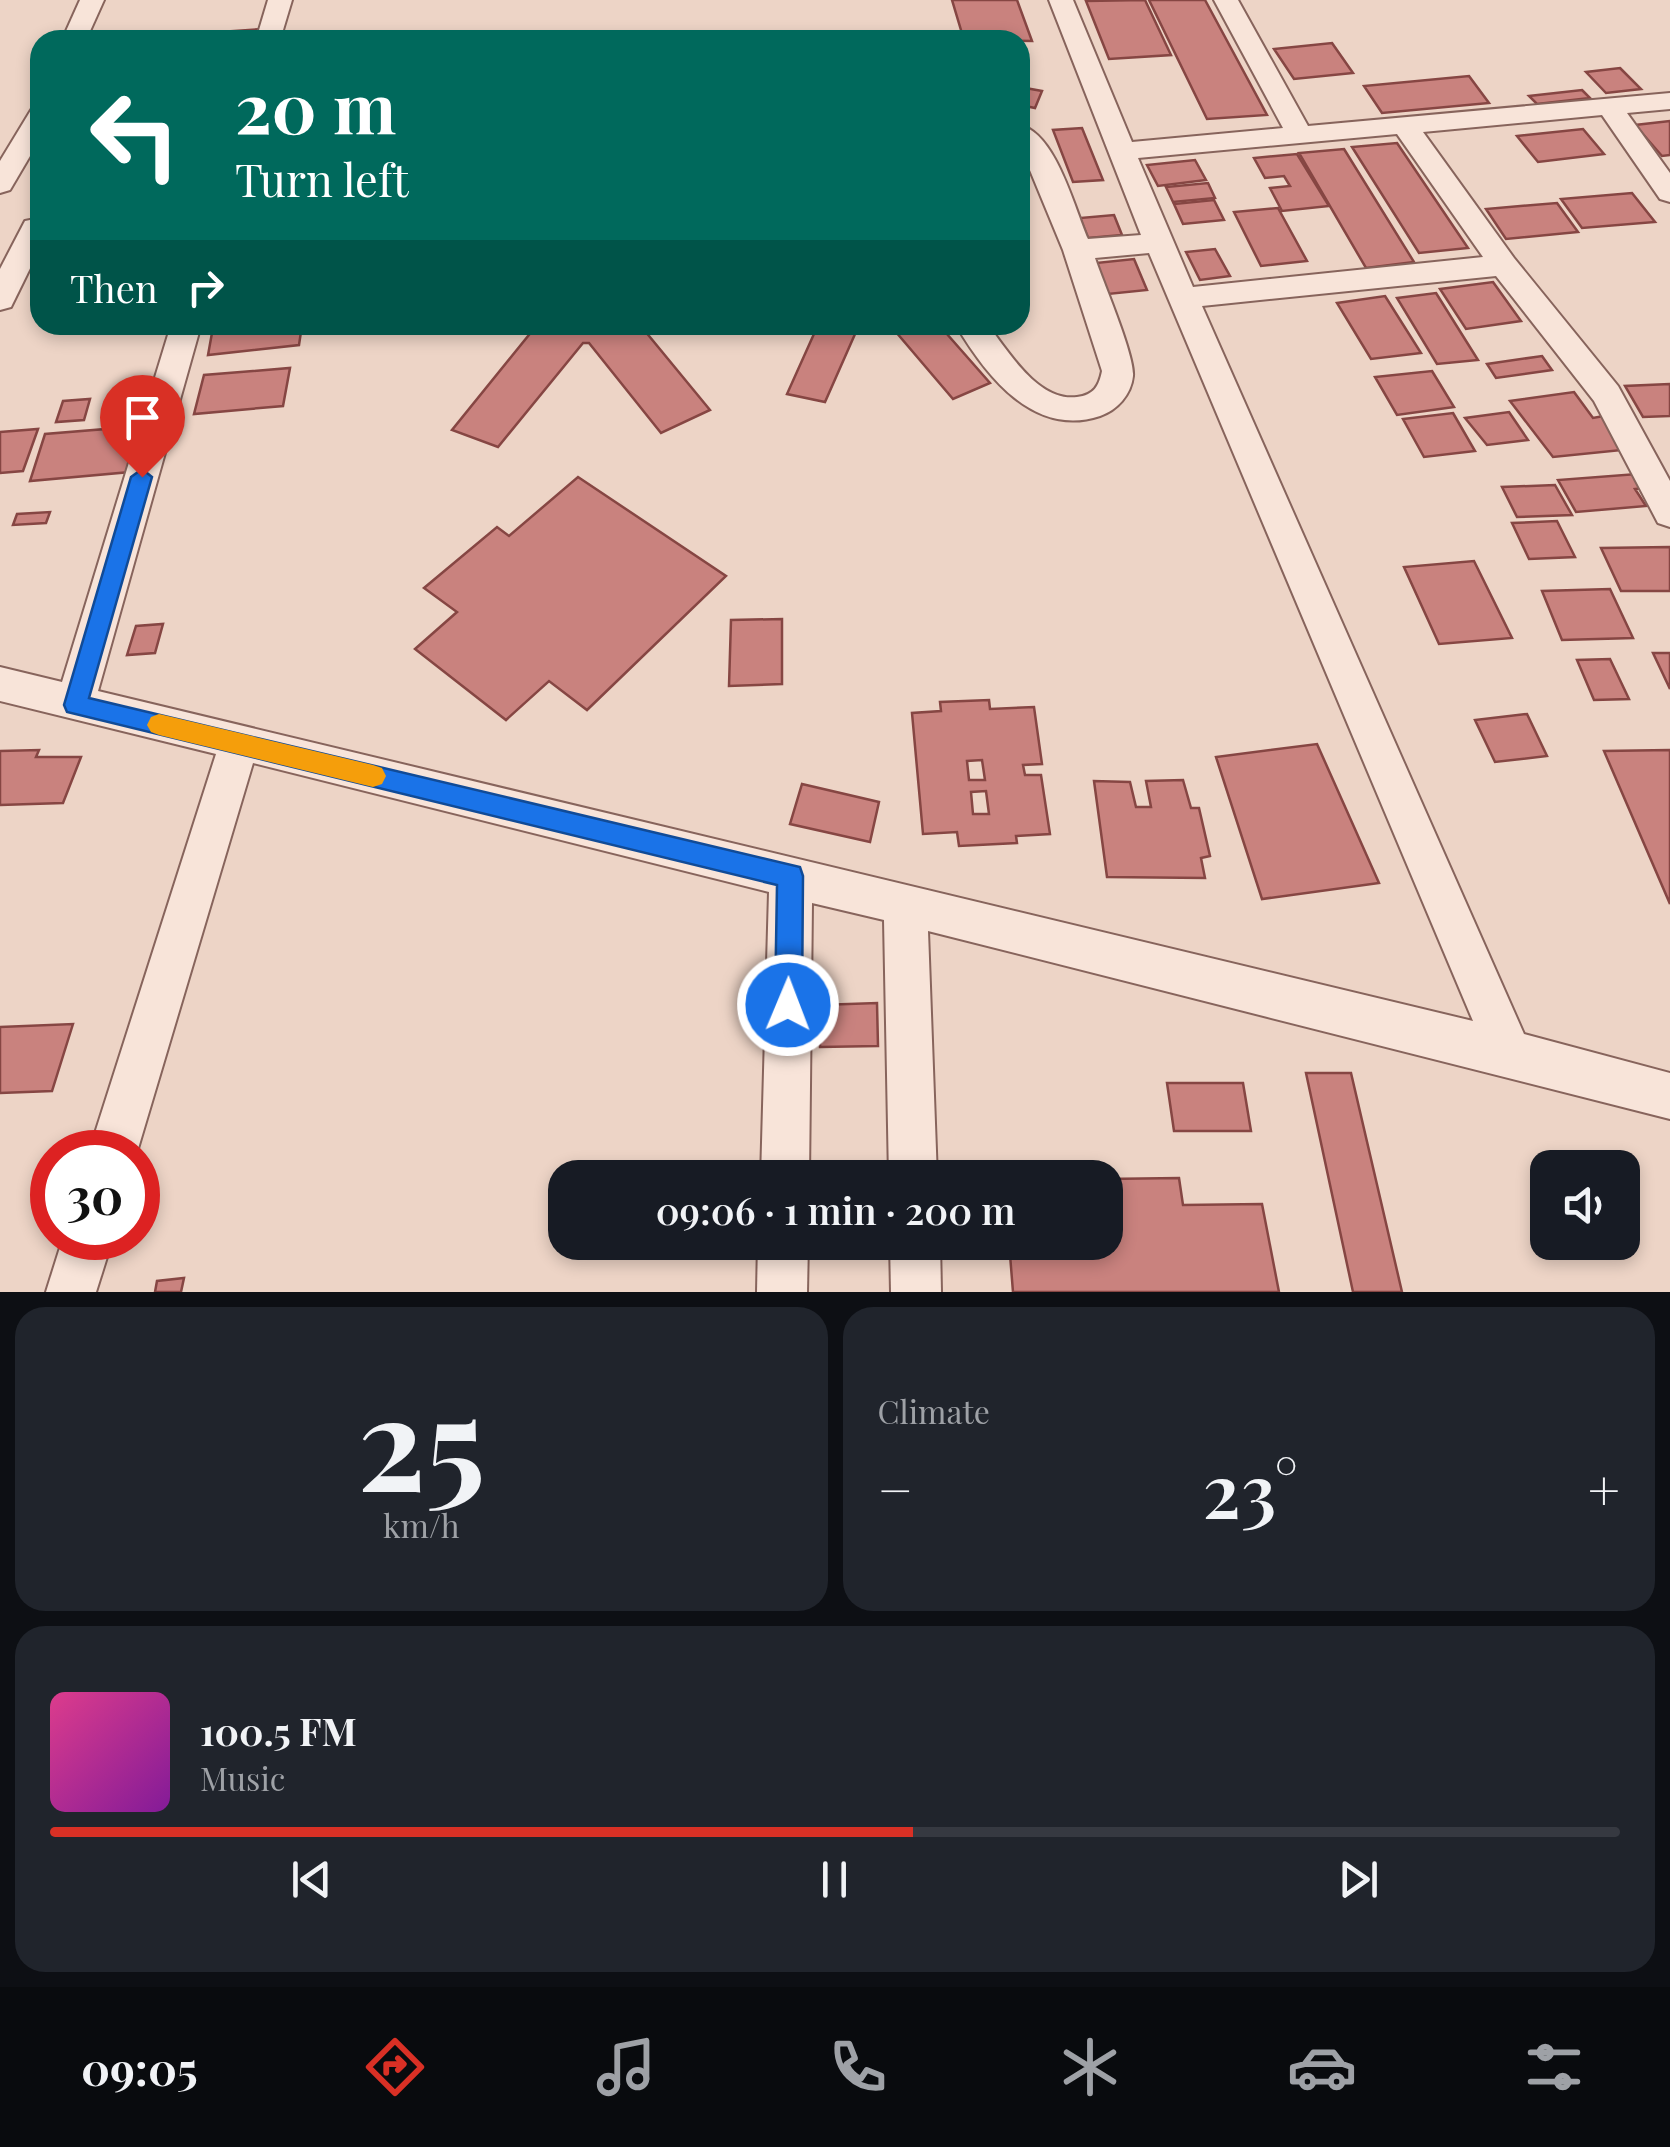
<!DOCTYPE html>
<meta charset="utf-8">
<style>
body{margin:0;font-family:"Playfair Display",serif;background:#20242c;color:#f1f3f6;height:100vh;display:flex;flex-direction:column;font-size:38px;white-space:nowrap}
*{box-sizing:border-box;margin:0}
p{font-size:32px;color:#9ea1a6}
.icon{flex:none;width:55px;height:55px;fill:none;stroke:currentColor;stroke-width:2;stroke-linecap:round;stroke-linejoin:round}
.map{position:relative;height:1292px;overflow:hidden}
.drawer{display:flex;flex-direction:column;gap:15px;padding:15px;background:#0d0f14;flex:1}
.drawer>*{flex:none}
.top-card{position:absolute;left:30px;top:30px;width:1000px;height:305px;border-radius:30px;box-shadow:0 5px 15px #0003;background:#00695c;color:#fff;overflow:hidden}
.fabs{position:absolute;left:1530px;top:1150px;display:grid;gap:20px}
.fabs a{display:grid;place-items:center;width:110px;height:110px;border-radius:20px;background:#171b24;box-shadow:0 5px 15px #0003;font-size:50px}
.speed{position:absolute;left:30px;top:1130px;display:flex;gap:20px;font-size:50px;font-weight:700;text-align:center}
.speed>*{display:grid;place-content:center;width:130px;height:130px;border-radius:50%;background:#171b24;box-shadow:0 5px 15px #0003;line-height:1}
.speed .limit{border:15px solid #d22;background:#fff;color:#111}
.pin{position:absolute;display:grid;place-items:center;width:85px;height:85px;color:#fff;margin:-102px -42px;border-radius:50% 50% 50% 0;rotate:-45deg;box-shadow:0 0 10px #0007}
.pin .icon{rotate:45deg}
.me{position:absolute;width:110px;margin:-55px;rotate:1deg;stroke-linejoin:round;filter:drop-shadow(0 0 8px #0008)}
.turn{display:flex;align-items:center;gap:35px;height:210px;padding:0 40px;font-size:45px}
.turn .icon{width:130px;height:130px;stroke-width:2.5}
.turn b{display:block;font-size:70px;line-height:85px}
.then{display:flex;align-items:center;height:95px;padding:0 40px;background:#0003;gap:20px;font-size:38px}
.big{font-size:75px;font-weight:600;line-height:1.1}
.drawer .tile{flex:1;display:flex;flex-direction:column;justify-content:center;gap:15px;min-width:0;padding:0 35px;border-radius:30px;background:#20242c}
.drawer .dial{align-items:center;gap:0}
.dial b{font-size:130px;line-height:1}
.song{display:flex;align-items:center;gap:30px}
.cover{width:120px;height:120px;border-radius:15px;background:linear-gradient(135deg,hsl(330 70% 55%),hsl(290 70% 35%))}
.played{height:10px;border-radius:5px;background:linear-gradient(90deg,#d93025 55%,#363941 55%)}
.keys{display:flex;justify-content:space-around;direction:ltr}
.heat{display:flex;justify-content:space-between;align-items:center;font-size:55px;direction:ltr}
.drawer .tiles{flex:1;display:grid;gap:15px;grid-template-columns:1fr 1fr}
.tile:last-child{grid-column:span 2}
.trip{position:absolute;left:548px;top:1160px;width:575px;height:100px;border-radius:30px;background:#171b24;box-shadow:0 5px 15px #0003;font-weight:600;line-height:100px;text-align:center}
.menu{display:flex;height:160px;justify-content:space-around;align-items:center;background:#090b0e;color:#9ea1a6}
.menu .icon{width:70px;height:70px}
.menu .selected{color:#d93025}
.menu b{font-size:45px;color:#f1f3f6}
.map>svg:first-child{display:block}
</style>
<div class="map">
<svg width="1670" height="1292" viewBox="0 0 1670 1292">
<rect width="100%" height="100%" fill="#edd4c6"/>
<g fill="#c9827e" stroke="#864643" stroke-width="2.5" fill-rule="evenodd">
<path d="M 952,0 L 1017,0 L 1032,41 L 964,40 Z"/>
<path d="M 1145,0 L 1171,55 L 1109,59 L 1086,1 Z"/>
<path d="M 1149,0 L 1205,0 L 1267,115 L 1207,119 Z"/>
<path d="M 262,29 L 259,40 L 188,40 L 191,34 Z"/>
<path d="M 1332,43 L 1353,73 L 1294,79 L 1274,49 Z"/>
<path d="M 1620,68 L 1641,89 L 1606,93 L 1586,72 Z"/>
<path d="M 1469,76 L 1489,103 L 1382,113 L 1364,86 Z"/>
<path d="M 1020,87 L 1042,91 L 1035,108 L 1020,105 Z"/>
<path d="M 1582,90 L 1590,98 L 1537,104 L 1529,96 Z"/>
<path d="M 1670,121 L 1670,155 L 1662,156 L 1635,125 Z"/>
<path d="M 1082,128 L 1103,180 L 1073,182 L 1053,130 Z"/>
<path d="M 1583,129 L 1604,154 L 1538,162 L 1517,136 Z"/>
<path d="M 1397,143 L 1468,248 L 1419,253 L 1352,147 Z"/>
<path d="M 1344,149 L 1414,262 L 1366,268 L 1299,153 Z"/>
<path d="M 1297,154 L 1329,206 L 1282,211 L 1270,188 L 1290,186 L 1284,176 L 1265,178 L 1254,158 Z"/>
<path d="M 1195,160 L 1206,180 L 1158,186 L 1147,165 Z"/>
<path d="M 1208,183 L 1215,198 L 1173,202 L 1166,187 Z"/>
<path d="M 1632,193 L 1655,222 L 1582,228 L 1561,199 Z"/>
<path d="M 1214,200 L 1224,220 L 1183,224 L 1174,204 Z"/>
<path d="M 1557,203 L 1578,232 L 1506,239 L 1486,209 Z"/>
<path d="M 1278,208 L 1307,261 L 1261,266 L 1234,212 Z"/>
<path d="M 1114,215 L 1122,235 L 1088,238 L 1080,218 Z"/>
<path d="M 1215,249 L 1230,276 L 1200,280 L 1186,252 Z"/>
<path d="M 1134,259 L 1147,290 L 1108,294 L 1096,263 Z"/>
<path d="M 1493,282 L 1521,321 L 1466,329 L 1440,289 Z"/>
<path d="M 1436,293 L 1478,360 L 1437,364 L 1397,298 Z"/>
<path d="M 1385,296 L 1421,353 L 1371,359 L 1337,303 Z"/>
<path d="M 302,325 L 299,345 L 208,355 L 212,333 Z"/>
<path d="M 537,325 L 640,325 L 710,410 L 661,433 L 589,343 L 583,343 L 498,447 L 452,430 Z"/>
<path d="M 818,325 L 859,325 L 825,402 L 787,394 Z"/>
<path d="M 890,325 L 939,325 L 990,383 L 953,399 Z"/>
<path d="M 1542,356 L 1552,370 L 1496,378 L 1487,364 Z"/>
<path d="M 290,368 L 283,406 L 194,414 L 204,375 Z"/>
<path d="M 1432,371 L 1454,407 L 1397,415 L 1375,377 Z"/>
<path d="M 1670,384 L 1670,416 L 1643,417 L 1625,386 Z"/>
<path d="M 1574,392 L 1593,418 L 1604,416 L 1622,450 L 1553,457 L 1510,401 Z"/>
<path d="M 90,399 L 84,420 L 56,422 L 63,401 Z"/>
<path d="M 1509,412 L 1528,440 L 1487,445 L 1465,418 Z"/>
<path d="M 1453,413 L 1475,451 L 1424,457 L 1403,419 Z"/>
<path d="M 143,426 L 130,472 L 30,481 L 45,434 Z"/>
<path d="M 38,429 L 23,471 L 0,473 L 0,432 Z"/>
<path d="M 1637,474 L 1645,488 L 1635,489 L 1646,506 L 1576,512 L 1558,480 Z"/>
<path d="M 578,477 L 726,576 L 587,710 L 549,681 L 506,720 L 415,649 L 457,612 L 424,588 L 497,527 L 509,536 Z"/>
<path d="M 1555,485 L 1572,515 L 1517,517 L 1502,487 Z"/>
<path d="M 50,512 L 46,523 L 13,525 L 17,514 Z"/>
<path d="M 1557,521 L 1575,557 L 1529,559 L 1512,523 Z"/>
<path d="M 1670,547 L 1670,591 L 1621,591 L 1601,548 Z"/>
<path d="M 1474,561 L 1512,638 L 1439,644 L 1404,567 Z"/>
<path d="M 1610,589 L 1633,638 L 1562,640 L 1542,591 Z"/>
<path d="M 782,619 L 782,684 L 729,686 L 731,620 Z"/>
<path d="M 163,624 L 155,653 L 127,655 L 136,626 Z"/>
<path d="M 1653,653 L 1670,653 L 1670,689 Z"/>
<path d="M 1610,659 L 1629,699 L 1594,700 L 1577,660 Z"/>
<path d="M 989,700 L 990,709 L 1034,707 L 1042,764 L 1023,765 L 1025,775 L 1041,775 L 1050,834 L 1016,836 L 1017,843 L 959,846 L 957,832 L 923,834 L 912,713 L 941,711 L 940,702 ZM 982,760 L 985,780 L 969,780 L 967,761 ZM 986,791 L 989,814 L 973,814 L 971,792 Z"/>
<path d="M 1527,714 L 1547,756 L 1495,762 L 1475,720 Z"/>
<path d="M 1317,744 L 1379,883 L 1262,899 L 1216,757 Z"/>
<path d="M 39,750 L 36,757 L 81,757 L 63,803 L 0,805 L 0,751 Z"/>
<path d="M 1670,750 L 1670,904 L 1604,751 Z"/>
<path d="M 1183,780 L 1191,808 L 1199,808 L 1210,856 L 1201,858 L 1205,878 L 1107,877 L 1094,781 L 1130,782 L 1136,807 L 1151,807 L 1146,781 Z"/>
<path d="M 802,784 L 879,802 L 870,842 L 790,824 Z"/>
<path d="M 877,1003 L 878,1046 L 820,1047 L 820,1005 Z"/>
<path d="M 73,1024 L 52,1091 L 0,1093 L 0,1027 Z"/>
<path d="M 1306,1073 L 1351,1073 L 1402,1292 L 1353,1292 Z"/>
<path d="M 1167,1083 L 1243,1083 L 1251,1131 L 1174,1131 Z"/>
<path d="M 1179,1178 L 1183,1205 L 1262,1204 L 1279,1292 L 1013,1292 L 1009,1242 L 1105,1242 L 1105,1179 Z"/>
<path d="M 184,1278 L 181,1292 L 155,1292 L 157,1281 Z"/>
</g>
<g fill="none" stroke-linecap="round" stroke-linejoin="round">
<g stroke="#87645c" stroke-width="4">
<g id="minor">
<path d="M 80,0 L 104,0 L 86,40 L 62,40 Z"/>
<path d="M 268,0 L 292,0 L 280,40 L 256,40 Z"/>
<path d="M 1049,0 L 1073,0 L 1132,142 L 1283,128 L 1214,0 L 1238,0 L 1308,126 L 1670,93 L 1670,109 L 1627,113 L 1670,173 L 1670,202 L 1660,199 L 1602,115 L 1423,132 L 1514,258 L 1618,386 L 1670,481 L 1670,527 L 1658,523 L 1594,401 L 1496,276 L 1202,306 L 1524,1034 L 1670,1073 L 1670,1119 L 928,931 L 937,1178 L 889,1178 L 884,920 L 812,903 L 809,1178 L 761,1178 L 769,892 L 253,763 L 137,1152 L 89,1152 L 216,754 L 0,701 L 0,667 L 62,682 L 171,325 L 201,325 L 98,691 L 1473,1021 L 1149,253 L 1095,258 C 1103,282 1135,356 1133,376 C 1131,395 1117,410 1100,416 C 1034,438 986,376 956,325 L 988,325 C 1008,351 1038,402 1077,397 C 1094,395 1099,386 1102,371 L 1063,250 L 1020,146 L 1020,125 C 1056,134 1074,207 1088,239 L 1141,235 ZM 1397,134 L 1483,257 L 1193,287 L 1138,158 Z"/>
<path d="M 40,108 L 40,139 L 10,190 L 0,193 L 0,161 L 31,110 Z"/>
<path d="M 35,219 L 40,220 L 40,248 L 11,307 L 0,310 L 0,269 L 25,221 Z"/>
<path d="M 63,1238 L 113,1238 L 96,1292 L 46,1292 Z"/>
<path d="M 758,1242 L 808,1242 L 807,1292 L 757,1292 Z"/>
<path d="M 890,1242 L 940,1242 L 941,1292 L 891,1292 Z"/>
</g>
</g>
<use href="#minor" fill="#f8e4d9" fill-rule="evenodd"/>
</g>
<path fill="#1a73e8" stroke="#114b97" stroke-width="2.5" d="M 142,469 L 152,477 L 89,698 L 800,867 L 803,876 L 802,1005 L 798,1014 L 788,1018 L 779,1014 L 775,1005 L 777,885 L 67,712 L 64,705 L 131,477 Z"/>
<path fill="#f59e0b" d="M 159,714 L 373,765 L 382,768 L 386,776 L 382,784 L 373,787 L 159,735 L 151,732 L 147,725 L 151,717 Z"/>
</svg>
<div class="fabs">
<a><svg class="icon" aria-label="sound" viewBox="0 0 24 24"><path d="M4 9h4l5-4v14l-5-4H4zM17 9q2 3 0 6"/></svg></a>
</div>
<div class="speed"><div class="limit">30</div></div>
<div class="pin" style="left:142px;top:477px;background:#d93025"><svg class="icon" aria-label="arrive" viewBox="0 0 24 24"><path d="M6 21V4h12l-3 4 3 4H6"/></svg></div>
<svg class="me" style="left:788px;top:1005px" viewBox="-20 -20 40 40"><circle r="17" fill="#1a73e8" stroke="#fff" stroke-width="3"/><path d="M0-11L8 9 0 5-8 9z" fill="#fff"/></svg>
<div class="trip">09:06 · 1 min · 200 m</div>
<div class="top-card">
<div class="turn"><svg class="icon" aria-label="left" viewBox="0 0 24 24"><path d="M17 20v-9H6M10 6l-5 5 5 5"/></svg><div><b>20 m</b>Turn left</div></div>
<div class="then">Then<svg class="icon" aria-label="right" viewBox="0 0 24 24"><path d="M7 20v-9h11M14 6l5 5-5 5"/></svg></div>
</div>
</div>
<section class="drawer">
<div class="tiles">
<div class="tile dial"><b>25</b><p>km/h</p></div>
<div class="tile"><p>Climate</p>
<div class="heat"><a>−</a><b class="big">23°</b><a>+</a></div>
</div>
<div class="tile">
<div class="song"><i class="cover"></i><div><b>100.5 FM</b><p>Music</p></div></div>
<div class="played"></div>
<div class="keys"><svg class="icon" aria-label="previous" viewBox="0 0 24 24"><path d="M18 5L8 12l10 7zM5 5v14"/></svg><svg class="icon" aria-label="pause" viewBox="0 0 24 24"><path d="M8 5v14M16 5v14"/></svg><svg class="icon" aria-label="next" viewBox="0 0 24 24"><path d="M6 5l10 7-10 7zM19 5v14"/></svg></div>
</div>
</div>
</section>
<nav class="menu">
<b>09:05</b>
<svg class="icon selected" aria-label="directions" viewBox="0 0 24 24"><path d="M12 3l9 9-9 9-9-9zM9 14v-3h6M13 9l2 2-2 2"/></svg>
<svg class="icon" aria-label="music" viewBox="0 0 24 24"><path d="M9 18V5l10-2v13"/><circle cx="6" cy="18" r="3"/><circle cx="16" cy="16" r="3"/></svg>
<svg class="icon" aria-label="phone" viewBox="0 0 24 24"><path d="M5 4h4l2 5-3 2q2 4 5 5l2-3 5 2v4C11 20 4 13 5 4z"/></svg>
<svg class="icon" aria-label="climate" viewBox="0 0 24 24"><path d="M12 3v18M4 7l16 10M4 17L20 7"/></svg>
<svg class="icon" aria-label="car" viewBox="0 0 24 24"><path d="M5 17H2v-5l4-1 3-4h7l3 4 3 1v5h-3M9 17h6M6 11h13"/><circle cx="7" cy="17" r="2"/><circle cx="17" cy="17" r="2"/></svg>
<svg class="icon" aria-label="filters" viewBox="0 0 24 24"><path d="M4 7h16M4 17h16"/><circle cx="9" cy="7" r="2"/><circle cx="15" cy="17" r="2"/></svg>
</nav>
